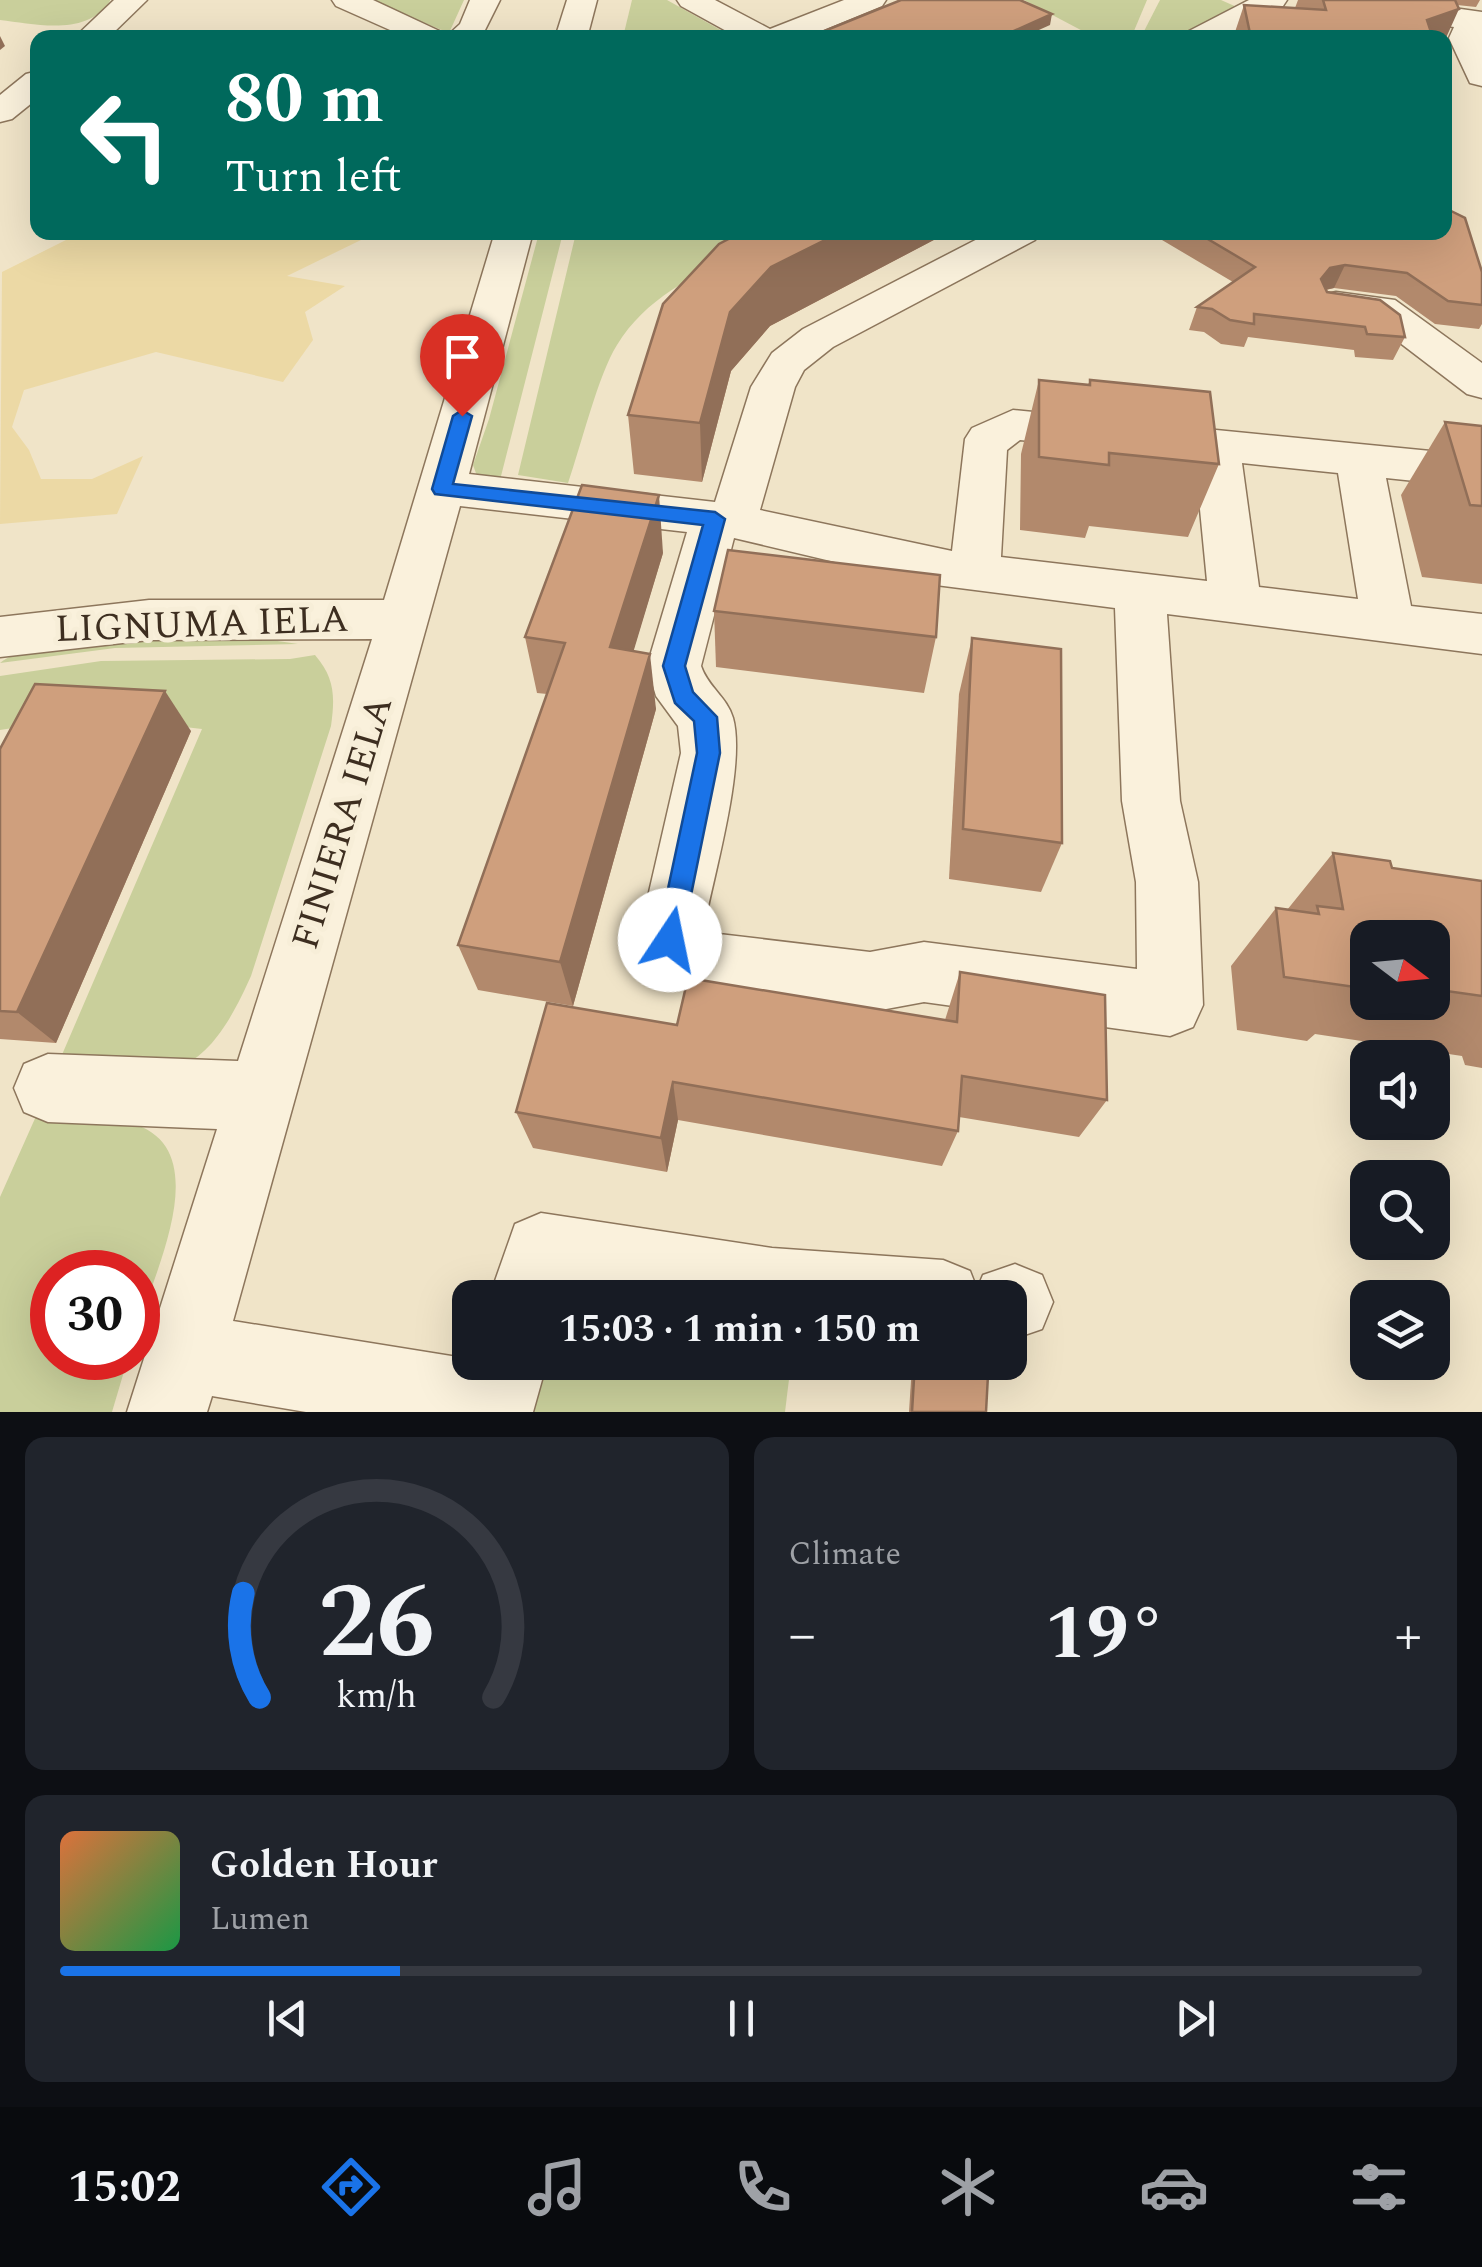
<!DOCTYPE html>
<meta charset="utf-8">
<style>
body{margin:0;font-family:Spectral,serif;background:#20242c;color:#f1f3f6;height:100vh;display:flex;flex-direction:column;font-size:38px;white-space:nowrap}
*{box-sizing:border-box;margin:0}
p{font-size:32px;color:#9ea1a6}
.icon{flex:none;width:55px;height:55px;fill:none;stroke:currentColor;stroke-width:2;stroke-linecap:round;stroke-linejoin:round}
.map{position:relative;height:1412px;overflow:hidden}
.sheet{display:flex;flex-direction:column;gap:25px;padding:25px;background:#0d0f14;flex:1}
.sheet>*{flex:none}
.top-card{position:absolute;left:30px;top:30px;width:1422px;height:210px;border-radius:20px;box-shadow:0 10px 40px #0002;background:#00695c;color:#fff;overflow:hidden}
.needle{width:65px;rotate:106deg}
.controls{position:absolute;left:1350px;top:920px;display:grid;gap:20px}
.controls a{display:grid;place-items:center;width:100px;height:100px;border-radius:20px;background:#171b24;box-shadow:0 10px 40px #0002;font-size:50px}
.speed{position:absolute;left:30px;top:1250px;display:flex;gap:20px;font-size:50px;font-weight:700;text-align:center}
.speed>*{display:grid;place-content:center;width:130px;height:130px;border-radius:50%;background:#171b24;box-shadow:0 10px 40px #0002;line-height:1}
.speed .limit{border:15px solid #d22;background:#fff;color:#111}
.pin{position:absolute;display:grid;place-items:center;width:85px;height:85px;color:#fff;margin:-102px -42px;border-radius:50% 50% 50% 0;rotate:-45deg;box-shadow:0 0 10px #0007}
.pin .icon{rotate:45deg}
.me{position:absolute;width:110px;margin:-55px;rotate:11deg;stroke-linejoin:round;filter:drop-shadow(0 0 8px #0008)}
.turn{display:flex;align-items:center;gap:35px;height:210px;padding:0 30px;font-size:45px}
.turn .icon{width:130px;height:130px;stroke-width:2.5}
.turn b{display:block;font-size:70px;line-height:85px}
.big{font-size:75px;font-weight:700;line-height:1.1}
.sheet .widget{flex:1;display:flex;flex-direction:column;justify-content:center;gap:15px;min-width:0;padding:0 35px;border-radius:20px;background:#20242c}
.sheet .dial{align-items:center;gap:0}
.dial svg{height:260px;overflow:visible;fill:none;stroke:#363941;stroke-width:7;stroke-linecap:round;text-anchor:middle}
.dial text{fill:#f1f3f6;stroke:none}
.song{display:flex;align-items:center;gap:30px}
.cover{width:120px;height:120px;border-radius:15px;background:linear-gradient(135deg,hsl(20 70% 55%),hsl(140 70% 35%))}
.played{height:10px;border-radius:5px;background:linear-gradient(90deg,#1a73e8 25%,#363941 25%)}
.keys{display:flex;justify-content:space-around;direction:ltr}
.heat{display:flex;justify-content:space-between;align-items:center;font-size:55px;direction:ltr}
.sheet .tiles{flex:1;display:grid;gap:25px;grid-template-columns:1fr 1fr}
.widget:last-child{grid-column:span 2}
.trip{position:absolute;left:452px;top:1280px;width:575px;height:100px;border-radius:20px;background:#171b24;box-shadow:0 10px 40px #0002;font-weight:700;line-height:100px;text-align:center}
.tab-bar{display:flex;height:160px;justify-content:space-around;align-items:center;background:#090b0e;color:#9ea1a6}
.tab-bar .icon{width:70px;height:70px}
.tab-bar .active{color:#1a73e8}
.tab-bar b{font-size:45px;color:#f1f3f6}
.map>svg:first-child{display:block}
</style>
<div class="map">
<svg width="1482" height="1412" viewBox="0 0 1482 1412">
<rect width="100%" height="100%" fill="#f0e4c8"/>
<g fill="#c9cf9b">
<path d="M 0,0 L 110,0 L 110,1 C 87,37 35,24 0,20 Z"/>
<path d="M 369,0 L 464,0 L 449,33 Z"/>
<path d="M 632,0 L 667,0 L 733,37 L 623,37 Z"/>
<path d="M 1024,0 L 1147,0 L 1131,38 L 1094,37 Z"/>
<path d="M 1160,0 L 1221,0 L 1239,8 L 1181,37 L 1141,37 Z"/>
<path d="M 539,233 L 563,233 L 500,480 L 477,476 L 473,465 L 489,419 Z"/>
<path d="M 576,233 L 788,233 C 727,262 654,284 617,345 C 598,375 581,446 568,483 L 518,475 Z"/>
<path d="M 251,637 L 298,644 L 115,648 L 0,663 C 33,634 201,638 251,637 Z"/>
<path d="M 315,655 C 335,678 335,697 331,726 L 251,976 C 237,1007 214,1055 180,1066 C 158,1073 82,1070 55,1071 L 202,729 L 89,716 L 0,730 L 0,676 L 101,661 L 290,659 Z"/>
<path d="M 37,1114 C 66,1117 101,1115 130,1123 C 218,1146 155,1270 138,1327 L 138,1272 L 52,1272 L 52,1358 L 128,1358 L 112,1412 L 0,1412 L 0,1197 Z"/>
<path d="M 536,1363 L 791,1363 L 785,1412 L 524,1412 Z"/>
</g>
<path fill="#ecd9a5" d="M 353,232 L 363,239 L 287,276 L 345,286 L 305,312 L 313,340 L 283,382 L 156,352 L 24,390 L 12,427 L 29,450 L 41,479 L 92,479 L 143,456 L 117,514 L 0,524 L 2,272 L 80,233 Z"/>
<g fill="none" stroke-linecap="round" stroke-linejoin="round">
<g stroke="#8d765c" stroke-width="3">
<g id="minor">
<path d="M 114,0 L 147,0 L 108,38 L 74,38 Z"/>
<path d="M 332,0 L 373,0 L 448,35 L 460,24 L 470,0 L 500,0 L 481,38 L 408,38 L 336,6 Z"/>
<path d="M 567,0 L 597,0 L 587,38 L 555,38 Z"/>
<path d="M 677,0 L 715,0 L 770,29 L 844,0 L 886,0 L 882,6 L 804,38 L 739,38 L 681,6 Z"/>
<path d="M 1249,0 L 1287,0 L 1283,6 L 1224,38 L 1185,38 L 1189,31 Z"/>
<path d="M 1320,0 L 1397,0 L 1482,12 L 1482,86 L 1470,83 L 1449,38 L 1454,27 L 1335,9 L 1324,6 Z"/>
<path d="M 38,71 L 38,98 L 12,119 L 0,122 L 0,95 L 26,74 Z"/>
<path d="M 495,232 L 533,232 L 469,474 L 715,502 L 751,387 L 772,353 L 803,329 L 991,232 L 1040,232 L 1035,240 L 833,347 L 804,370 L 795,387 L 760,510 L 952,551 L 965,439 L 972,428 L 1013,410 L 1482,456 L 1482,488 L 1386,478 L 1411,606 L 1482,614 L 1482,654 L 1167,614 L 1180,801 L 1198,882 L 1203,1005 L 1193,1027 L 1170,1036 L 924,1002 L 870,1012 L 710,993 L 648,961 L 638,940 L 681,753 L 678,726 L 656,696 L 647,666 L 687,532 L 460,506 L 233,1321 L 470,1359 L 470,1362 L 547,1362 L 533,1412 L 306,1412 L 212,1396 L 207,1412 L 127,1412 L 217,1129 L 48,1122 L 24,1112 L 14,1088 L 24,1064 L 48,1054 L 238,1061 L 372,639 L 149,640 L 0,657 L 0,617 L 149,600 L 384,600 ZM 1020,440 L 1195,458 L 1207,581 L 1001,557 L 1007,450 ZM 1242,463 L 1338,473 L 1358,599 L 1259,587 ZM 734,538 L 928,584 L 1115,608 L 1122,801 L 1136,882 L 1137,969 L 924,942 L 870,952 L 719,934 L 704,926 C 714,874 746,765 733,718 C 727,697 708,687 701,666 Z"/>
<path d="M 1336,292 L 1395,300 L 1482,363 L 1482,398 L 1467,394 L 1370,320 L 1322,313 L 1316,304 L 1322,295 Z"/>
<path d="M 541,1213 L 772,1248 L 943,1260 L 970,1271 L 977,1289 L 983,1275 L 1015,1264 L 1042,1275 L 1053,1302 L 1042,1329 L 1010,1340 L 1010,1298 L 606,1298 L 567,1291 L 565,1298 L 489,1298 L 515,1224 Z"/>
</g>
</g>
<use href="#minor" fill="#faf1dc" fill-rule="evenodd"/>
</g>
<g fill="#b2896c" fill-rule="evenodd">
<path d="M 1298,0 L 1480,0 L 1476,7 L 1457,5 L 1445,38 L 1233,38 L 1244,5 L 1295,8 Z"/>
<path d="M 742,232 L 949,232 L 770,326 L 731,371 L 702,482 L 634,474 L 628,415 Z"/>
<path d="M 1165,232 L 1445,232 L 1482,272 L 1482,324 L 1479,329 L 1435,324 L 1396,296 L 1334,288 L 1326,290 L 1405,337 L 1393,360 L 1355,357 L 1354,350 L 1248,337 L 1244,347 L 1221,344 L 1204,332 L 1189,330 L 1197,307 L 1233,282 L 1162,240 Z"/>
<path d="M 1039,380 L 1088,385 L 1090,380 L 1219,464 L 1188,537 L 1089,526 L 1085,538 L 1020,530 L 1021,454 Z"/>
<path d="M 1445,422 L 1482,426 L 1482,584 L 1422,577 L 1401,495 Z"/>
<path d="M 663,553 L 633,651 L 656,709 L 573,1006 L 478,990 L 458,945 L 547,694 L 537,693 L 525,637 Z"/>
<path d="M 714,611 L 936,637 L 924,693 L 716,667 Z"/>
<path d="M 972,638 L 1062,843 L 1041,892 L 949,879 L 959,694 Z"/>
<path d="M 191,731 L 56,1043 L 0,1039 L 0,749 Z"/>
<path d="M 1333,853 L 1392,868 L 1482,881 L 1482,1068 L 1465,1065 L 1462,1056 L 1315,1034 L 1307,1041 L 1237,1030 L 1231,966 L 1276,908 L 1287,910 ZM 1368,938 L 1432,938 L 1432,1002 L 1368,1002 Z"/>
<path d="M 960,972 L 1107,1100 L 1079,1137 L 959,1117 L 958,1131 L 942,1166 L 678,1120 L 667,1172 L 533,1148 L 516,1112 L 677,1025 L 945,1020 Z"/>
<path d="M 914,1362 L 921,1362 L 986,1412 L 909,1412 L 912,1365 Z"/>
</g>
<g fill="#916f58">
<path d="M 1459,9 L 1445,40 L 1445,38 L 1419,38 L 1427,20 Z"/>
<path d="M 1052,14 L 1050,25 L 1021,38 L 998,38 Z"/>
<path d="M 0,36 L 5,46 L 0,50 Z"/>
<path d="M 841,232 L 949,232 L 770,326 L 731,371 L 702,482 L 700,423 L 730,312 L 771,267 Z"/>
<path d="M 1345,265 L 1334,288 L 1319,291 L 1321,279 L 1330,268 Z"/>
<path d="M 659,495 L 663,553 L 618,703 L 610,647 Z"/>
<path d="M 650,654 L 656,709 L 573,1006 L 560,962 Z"/>
<path d="M 165,691 L 191,731 L 56,1043 L 17,1012 Z"/>
<path d="M 673,1082 L 678,1120 L 667,1172 L 661,1138 Z"/>
</g>
<g fill="#cf9f7d" stroke="#916f58" stroke-width="2.5">
<path d="M 901,0 L 1020,0 L 1052,14 L 998,38 L 807,38 Z"/>
<path d="M 1323,0 L 1455,0 L 1459,9 L 1427,20 L 1433,38 L 1251,38 L 1244,5 L 1326,10 Z"/>
<path d="M 1445,208 L 1465,218 L 1482,272 L 1482,305 L 1448,301 L 1407,273 L 1345,265 L 1330,268 L 1321,279 L 1327,292 L 1380,300 L 1400,315 L 1405,337 L 1367,334 L 1365,327 L 1254,314 L 1254,324 L 1230,320 L 1212,309 L 1197,307 L 1255,267 L 1196,232 L 1445,232 Z"/>
<path d="M 742,232 L 841,232 L 771,267 L 730,312 L 700,423 L 628,415 L 663,304 L 719,244 Z"/>
<path d="M 1039,380 L 1090,385 L 1090,380 L 1210,392 L 1219,464 L 1109,453 L 1109,465 L 1039,457 Z"/>
<path d="M 1445,422 L 1482,426 L 1482,506 L 1470,505 Z"/>
<path d="M 582,485 L 659,495 L 610,647 L 650,654 L 560,962 L 458,945 L 565,643 L 525,637 Z"/>
<path d="M 728,550 L 940,575 L 936,637 L 714,611 Z"/>
<path d="M 972,638 L 1061,649 L 1062,843 L 963,829 Z"/>
<path d="M 35,684 L 165,691 L 17,1012 L 0,1011 L 0,749 Z"/>
<path d="M 1333,853 L 1390,861 L 1392,868 L 1482,881 L 1482,996 L 1432,989 L 1432,938 L 1368,938 L 1368,980 L 1359,979 L 1362,988 L 1284,977 L 1276,908 L 1319,914 L 1317,906 L 1343,909 Z"/>
<path d="M 960,972 L 1105,995 L 1107,1100 L 962,1076 L 958,1131 L 673,1082 L 661,1138 L 516,1112 L 547,1003 L 677,1025 L 688,978 L 957,1022 Z"/>
<path d="M 915,1362 L 988,1375 L 986,1412 L 912,1412 Z"/>
</g>
<path fill="#1a73e8" stroke="#114b97" stroke-width="2.5" d="M 462,410 L 472,416 L 453,484 L 715,512 L 725,519 L 685,666 L 693,692 L 717,717 L 720,753 L 680,949 L 670,952 L 661,949 L 657,940 L 697,753 L 694,721 L 675,703 L 663,666 L 703,525 L 435,494 L 432,489 L 453,416 Z"/>
<g text-anchor="middle" dominant-baseline="central" stroke-width="10" stroke-linejoin="round" paint-order="stroke">
<g font-size="38" fill="#3d2e20" stroke="#f7eed8">
<text transform="translate(202 625) rotate(-2)">LIGNUMA IELA</text>
<text transform="translate(343 823) rotate(-73)">FINIERA IELA</text>
</g>
</g>
</svg>
<div class="controls">
<a><svg class="needle" viewBox="-14 -14 28 28"><path d="M0-13l5 13h-10z" fill="#e53935"/><path d="M0 13l5-13h-10z" fill="#9ea1a6"/></svg></a>
<a><svg class="icon" aria-label="sound" viewBox="0 0 24 24"><path d="M4 9h4l5-4v14l-5-4H4zM17 9q2 3 0 6"/></svg></a>
<a><svg class="icon" aria-label="search" viewBox="0 0 24 24"><circle cx="10" cy="10" r="6"/><path d="M15 15l6 6"/></svg></a>
<a><svg class="icon" aria-label="layers" viewBox="0 0 24 24"><path d="M12 4l9 5-9 5-9-5zM3 14l9 5 9-5"/></svg></a>
</div>
<div class="speed"><div class="limit">30</div></div>
<div class="pin" style="left:462px;top:416px;background:#d93025"><svg class="icon" aria-label="arrive" viewBox="0 0 24 24"><path d="M6 21V4h12l-3 4 3 4H6"/></svg></div>
<svg class="me" style="left:670px;top:940px" viewBox="-20 -20 40 40"><circle r="19" fill="#fff"/><path d="M0-13L10 11 0 6-10 11z" fill="#1a73e8"/></svg>
<div class="trip">15:03 · 1 min · 150 m</div>
<div class="top-card">
<div class="turn"><svg class="icon" aria-label="left" viewBox="0 0 24 24"><path d="M17 20v-9H6M10 6l-5 5 5 5"/></svg><div><b>80 m</b>Turn left</div></div>
</div>
</div>
<section class="sheet">
<div class="tiles">
<div class="widget dial"><svg viewBox="0 0 100 80">
<path d="M14 69A42 42 0 1 1 86 69"/>
<path d="M14 69A42 42 0 0 1 9 37" stroke="#1a73e8"/>
<text x="50" y="56" font-size="32" font-weight="700">26</text>
<text x="50" y="72" font-size="11">km/h</text>
</svg></div>
<div class="widget"><p>Climate</p>
<div class="heat"><a>−</a><b class="big">19°</b><a>+</a></div>
</div>
<div class="widget">
<div class="song"><i class="cover"></i><div><b>Golden Hour</b><p>Lumen</p></div></div>
<div class="played"></div>
<div class="keys"><svg class="icon" aria-label="previous" viewBox="0 0 24 24"><path d="M18 5L8 12l10 7zM5 5v14"/></svg><svg class="icon" aria-label="pause" viewBox="0 0 24 24"><path d="M8 5v14M16 5v14"/></svg><svg class="icon" aria-label="next" viewBox="0 0 24 24"><path d="M6 5l10 7-10 7zM19 5v14"/></svg></div>
</div>
</div>
</section>
<nav class="tab-bar">
<b>15:02</b>
<svg class="icon active" aria-label="directions" viewBox="0 0 24 24"><path d="M12 3l9 9-9 9-9-9zM9 14v-3h6M13 9l2 2-2 2"/></svg>
<svg class="icon" aria-label="music" viewBox="0 0 24 24"><path d="M9 18V5l10-2v13"/><circle cx="6" cy="18" r="3"/><circle cx="16" cy="16" r="3"/></svg>
<svg class="icon" aria-label="phone" viewBox="0 0 24 24"><path d="M5 4h4l2 5-3 2q2 4 5 5l2-3 5 2v4C11 20 4 13 5 4z"/></svg>
<svg class="icon" aria-label="climate" viewBox="0 0 24 24"><path d="M12 3v18M4 7l16 10M4 17L20 7"/></svg>
<svg class="icon" aria-label="car" viewBox="0 0 24 24"><path d="M5 17H2v-5l4-1 3-4h7l3 4 3 1v5h-3M9 17h6M6 11h13"/><circle cx="7" cy="17" r="2"/><circle cx="17" cy="17" r="2"/></svg>
<svg class="icon" aria-label="filters" viewBox="0 0 24 24"><path d="M4 7h16M4 17h16"/><circle cx="9" cy="7" r="2"/><circle cx="15" cy="17" r="2"/></svg>
</nav>
